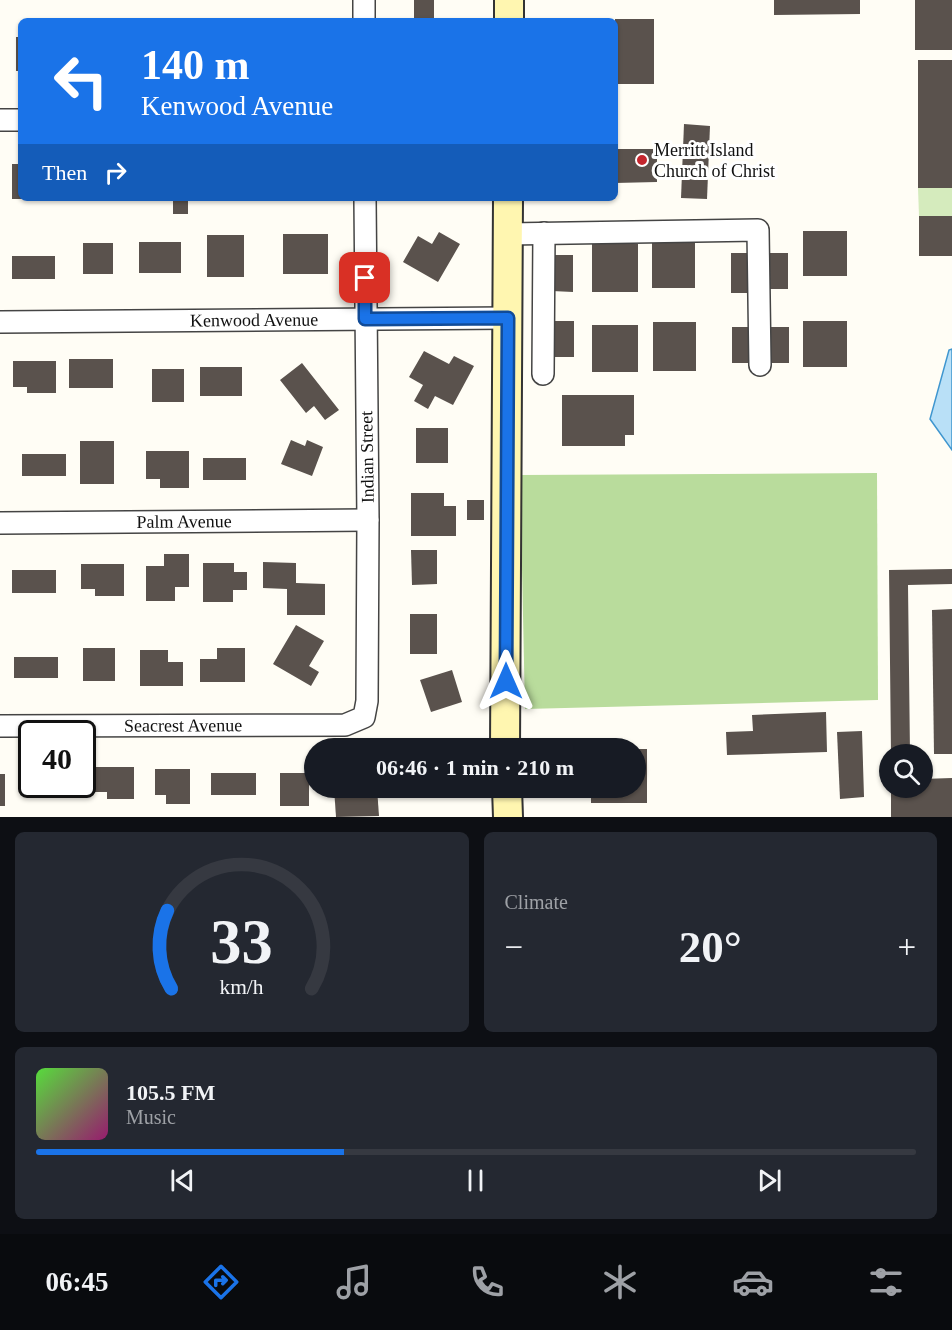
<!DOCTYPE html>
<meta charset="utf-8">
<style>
body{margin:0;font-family:Georgia,serif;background:#242831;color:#f1f3f6;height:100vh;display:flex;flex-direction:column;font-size:22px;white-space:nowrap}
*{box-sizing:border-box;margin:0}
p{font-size:20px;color:#9ea1a6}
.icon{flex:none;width:33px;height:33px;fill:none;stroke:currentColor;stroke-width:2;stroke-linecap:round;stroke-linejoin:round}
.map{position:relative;height:817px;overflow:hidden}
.drawer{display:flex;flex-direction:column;gap:15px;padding:15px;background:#0d0f14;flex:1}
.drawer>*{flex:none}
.hud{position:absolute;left:18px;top:18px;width:600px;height:183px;border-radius:9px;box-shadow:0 2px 4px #0004;background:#1a73e8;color:#fff;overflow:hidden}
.fabs{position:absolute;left:879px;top:744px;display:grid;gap:12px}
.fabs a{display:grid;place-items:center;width:54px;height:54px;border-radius:50%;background:#171b24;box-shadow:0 2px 4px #0004;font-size:30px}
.speed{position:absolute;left:18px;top:720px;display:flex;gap:12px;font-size:30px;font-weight:700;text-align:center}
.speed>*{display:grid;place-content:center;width:78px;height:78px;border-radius:50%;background:#171b24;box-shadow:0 2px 4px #0004;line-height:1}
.speed .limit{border:3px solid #111;border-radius:9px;background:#fff;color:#111}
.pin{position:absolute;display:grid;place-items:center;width:51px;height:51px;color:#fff;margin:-26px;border-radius:12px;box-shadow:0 3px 9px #0006}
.me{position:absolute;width:66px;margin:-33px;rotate:0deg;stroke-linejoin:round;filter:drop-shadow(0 0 4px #0008)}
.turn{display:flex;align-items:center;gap:21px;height:126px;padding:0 24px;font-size:27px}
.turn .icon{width:78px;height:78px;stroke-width:2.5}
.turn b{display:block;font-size:42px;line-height:51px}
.then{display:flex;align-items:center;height:57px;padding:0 24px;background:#0003;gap:12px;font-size:22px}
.big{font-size:45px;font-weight:600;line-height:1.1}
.drawer .card{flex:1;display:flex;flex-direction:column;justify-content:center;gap:9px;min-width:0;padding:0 21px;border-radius:9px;background:#242831}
.drawer .dial{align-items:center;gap:0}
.dial svg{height:156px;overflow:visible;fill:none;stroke:#363941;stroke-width:7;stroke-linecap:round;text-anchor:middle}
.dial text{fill:#f1f3f6;stroke:none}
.song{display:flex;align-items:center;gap:18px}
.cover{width:72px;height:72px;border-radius:9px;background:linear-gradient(135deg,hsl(110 70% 55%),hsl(320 70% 35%))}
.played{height:6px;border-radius:3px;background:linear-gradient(90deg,#1a73e8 35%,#363941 35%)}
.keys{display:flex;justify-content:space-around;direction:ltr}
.heat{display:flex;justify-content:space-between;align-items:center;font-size:33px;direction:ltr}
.drawer .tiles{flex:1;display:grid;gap:15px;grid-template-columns:1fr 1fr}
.card:last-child{grid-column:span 2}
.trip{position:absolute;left:304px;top:738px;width:342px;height:60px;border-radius:30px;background:#171b24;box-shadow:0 2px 4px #0004;font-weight:600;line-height:60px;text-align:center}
.menu{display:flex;height:96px;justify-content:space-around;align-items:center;background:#090b0e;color:#9ea1a6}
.menu .icon{width:42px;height:42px}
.menu .active{color:#1a73e8}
.menu b{font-size:27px;color:#f1f3f6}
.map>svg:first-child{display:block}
</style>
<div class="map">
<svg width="952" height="817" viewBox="0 0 952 817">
<rect width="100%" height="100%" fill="#fffdf5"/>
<path fill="#d5ebbd" d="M 918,188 L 952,188 L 952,216 L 919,216 Z"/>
<path fill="#b9dc9c" d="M 877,473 L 878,700 L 525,709 L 520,475 Z"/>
<path fill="#b9e0f7" stroke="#3f96cf" stroke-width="1.5" d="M 952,349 L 952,450 L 930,419 L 949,350 Z"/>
<g fill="#5a524d">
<rect x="414" y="0" width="20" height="21"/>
<path d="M 774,0 L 860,0 L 860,14 L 774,15 Z"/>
<rect x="915" y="0" width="37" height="50"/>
<rect x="615" y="19" width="39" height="65"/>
<rect x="16" y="37" width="5" height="34"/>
<rect x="918" y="60" width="34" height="128"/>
<path d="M 684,124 L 710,126 L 707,199 L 681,198 Z"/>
<path d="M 615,149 L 657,149 L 657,182 L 615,183 Z"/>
<rect x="12" y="164" width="9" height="35"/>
<rect x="173" y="198" width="15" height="16"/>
<rect x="919" y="216" width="33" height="40"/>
<rect x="803" y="231" width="44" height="45"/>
<path d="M 439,232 L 460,244 L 438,282 L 403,262 L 418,236 L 432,244 Z"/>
<rect x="283" y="234" width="45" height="40"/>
<rect x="207" y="235" width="37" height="42"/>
<rect x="139" y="242" width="42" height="31"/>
<rect x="83" y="243" width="30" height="31"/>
<rect x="652" y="243" width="43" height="45"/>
<rect x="592" y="244" width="46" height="48"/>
<rect x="731" y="253" width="20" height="40"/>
<rect x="769" y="253" width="19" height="36"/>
<path d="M 554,255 L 573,255 L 573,292 L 552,291 Z"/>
<rect x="12" y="256" width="43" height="23"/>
<rect x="555" y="321" width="19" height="36"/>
<rect x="803" y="321" width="44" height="46"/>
<rect x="653" y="322" width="43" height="49"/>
<rect x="592" y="325" width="46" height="47"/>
<rect x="732" y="327" width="20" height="36"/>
<rect x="769" y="327" width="20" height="36"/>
<path d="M 424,351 L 449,364 L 454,356 L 474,366 L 453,405 L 435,396 L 428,409 L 414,401 L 423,385 L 409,377 Z"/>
<rect x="69" y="359" width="44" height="29"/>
<path d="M 13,361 L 56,361 L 56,393 L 27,393 L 27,387 L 13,387 Z"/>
<path d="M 302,363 L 339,410 L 325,420 L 314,406 L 306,413 L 280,380 Z"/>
<rect x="200" y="367" width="42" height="29"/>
<rect x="152" y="369" width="32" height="33"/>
<path d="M 562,395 L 634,395 L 634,435 L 625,435 L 625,446 L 562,446 Z"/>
<rect x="416" y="428" width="32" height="35"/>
<path d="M 291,440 L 305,446 L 307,440 L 323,447 L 312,476 L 281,464 Z"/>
<rect x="80" y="441" width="34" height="43"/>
<path d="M 146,451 L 189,451 L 189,488 L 160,488 L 160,479 L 146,479 Z"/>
<rect x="22" y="454" width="44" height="22"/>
<rect x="203" y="458" width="43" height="22"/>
<path d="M 411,493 L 444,493 L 444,506 L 456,506 L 456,536 L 411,536 Z"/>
<rect x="467" y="500" width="17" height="20"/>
<path d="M 411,550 L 437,550 L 437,584 L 412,585 Z"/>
<path d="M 164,554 L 189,554 L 189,587 L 175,587 L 175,601 L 146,601 L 146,566 L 164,566 Z"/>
<path d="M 263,562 L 296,563 L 296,583 L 325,584 L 325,615 L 287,615 L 287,589 L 263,588 Z"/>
<path d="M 203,563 L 234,563 L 234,572 L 247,572 L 247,590 L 233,590 L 233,602 L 203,602 Z"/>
<path d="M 81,564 L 124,564 L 124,596 L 95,596 L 95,589 L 81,589 Z"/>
<path d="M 952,569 L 952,584 L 908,585 L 910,754 L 891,754 L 889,570 Z"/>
<rect x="12" y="570" width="44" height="23"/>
<path d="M 952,609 L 952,754 L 934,754 L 932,610 Z"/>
<rect x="410" y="614" width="27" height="40"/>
<path d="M 296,625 L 324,641 L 309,666 L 319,672 L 311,686 L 273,664 Z"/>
<rect x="83" y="648" width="32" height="33"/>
<path d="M 217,648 L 245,648 L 245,682 L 200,682 L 200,659 L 217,659 Z"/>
<path d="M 140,650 L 168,650 L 168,662 L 183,662 L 183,686 L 140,686 Z"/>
<rect x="14" y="657" width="44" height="21"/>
<path d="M 452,670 L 462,702 L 431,712 L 420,680 Z"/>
<path d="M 826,712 L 827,752 L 727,755 L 726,732 L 753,731 L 752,715 Z"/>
<path d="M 862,731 L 864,797 L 840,799 L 837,732 Z"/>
<path d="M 636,749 L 647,749 L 647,803 L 591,803 L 591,788 L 636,788 Z"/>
<path d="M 92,767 L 134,767 L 134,799 L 107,799 L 107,792 L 92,792 Z"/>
<path d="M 155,769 L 190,769 L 190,804 L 166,804 L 166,795 L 155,795 Z"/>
<path d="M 27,773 L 32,773 L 32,784 L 77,784 L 77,796 L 27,796 Z"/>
<rect x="211" y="773" width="45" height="22"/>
<rect x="280" y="773" width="29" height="33"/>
<rect x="0" y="774" width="5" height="32"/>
<path d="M 952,778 L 952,817 L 891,817 L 891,788 L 922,788 L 922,779 Z"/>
<path d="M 334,788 L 377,788 L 379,816 L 336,817 Z"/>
</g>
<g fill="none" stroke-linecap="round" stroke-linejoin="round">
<g stroke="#444" stroke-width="24">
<g id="street">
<path d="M 364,0 L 364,21"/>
<path d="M 0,120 L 21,120"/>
<path d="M 508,234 L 758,230 L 760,365"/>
<path id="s1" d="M 0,322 L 508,318"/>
<path d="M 543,374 L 544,233"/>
<path id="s2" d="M 0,523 L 368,520"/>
<path id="s3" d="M 0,726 L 345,725 L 364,717 L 367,701 L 368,520 L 365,198"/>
</g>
</g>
<g stroke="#333" stroke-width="32">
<g id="secondary">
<path d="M 509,21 L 509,0"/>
<path d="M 505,748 L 508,198"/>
<path d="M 507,788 L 508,817"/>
</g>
</g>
<use href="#street" stroke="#fff" stroke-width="21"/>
<use href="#secondary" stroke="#fff6b0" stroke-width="28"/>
</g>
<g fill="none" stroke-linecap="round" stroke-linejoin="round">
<g stroke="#114b97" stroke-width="15">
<path id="route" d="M 365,278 L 365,319 L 508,318 L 506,681"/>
</g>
<use href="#route" stroke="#1a73e8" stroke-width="10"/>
</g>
<circle fill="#c4262e" stroke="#fff" stroke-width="2" cx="642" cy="160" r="6"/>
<g text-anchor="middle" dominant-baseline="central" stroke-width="6" stroke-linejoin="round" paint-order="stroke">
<g font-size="18" fill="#111" stroke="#fff" text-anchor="start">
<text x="654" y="150">Merritt Island<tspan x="654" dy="21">Church of Christ</tspan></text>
</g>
<g font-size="18" fill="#111" stroke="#fff">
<text stroke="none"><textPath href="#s1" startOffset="254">Kenwood Avenue</textPath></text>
<text transform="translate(367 457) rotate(-91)">Indian Street</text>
<text stroke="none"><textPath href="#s2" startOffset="184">Palm Avenue</textPath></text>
<text stroke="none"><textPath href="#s3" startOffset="183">Seacrest Avenue</textPath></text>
</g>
</g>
</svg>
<div class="fabs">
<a><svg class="icon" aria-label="search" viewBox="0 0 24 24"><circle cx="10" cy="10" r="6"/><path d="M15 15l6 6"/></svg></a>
</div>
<div class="speed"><div class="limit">40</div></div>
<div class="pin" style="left:365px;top:278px;background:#d93025"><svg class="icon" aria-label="arrive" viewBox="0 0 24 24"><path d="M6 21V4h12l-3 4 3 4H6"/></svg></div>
<svg class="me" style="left:506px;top:681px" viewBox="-20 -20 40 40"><path d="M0-17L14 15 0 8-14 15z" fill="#1a73e8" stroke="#fff" stroke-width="4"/></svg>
<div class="trip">06:46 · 1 min · 210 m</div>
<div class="hud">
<div class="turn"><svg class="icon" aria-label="left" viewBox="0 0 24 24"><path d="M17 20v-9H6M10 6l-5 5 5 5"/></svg><div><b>140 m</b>Kenwood Avenue</div></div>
<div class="then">Then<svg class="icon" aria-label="right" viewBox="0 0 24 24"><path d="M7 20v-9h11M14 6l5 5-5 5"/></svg></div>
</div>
</div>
<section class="drawer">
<div class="tiles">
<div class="card dial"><svg viewBox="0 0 100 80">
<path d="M14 69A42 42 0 1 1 86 69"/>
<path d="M14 69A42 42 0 0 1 12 29" stroke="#1a73e8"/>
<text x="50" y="56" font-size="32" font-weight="700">33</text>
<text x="50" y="72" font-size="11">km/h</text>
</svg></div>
<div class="card"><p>Climate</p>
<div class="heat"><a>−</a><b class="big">20°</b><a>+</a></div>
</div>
<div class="card">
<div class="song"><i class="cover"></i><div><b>105.5 FM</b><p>Music</p></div></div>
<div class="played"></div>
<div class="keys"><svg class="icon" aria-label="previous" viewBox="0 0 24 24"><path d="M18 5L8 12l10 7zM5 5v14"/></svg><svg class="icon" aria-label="pause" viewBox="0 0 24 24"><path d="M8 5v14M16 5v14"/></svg><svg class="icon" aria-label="next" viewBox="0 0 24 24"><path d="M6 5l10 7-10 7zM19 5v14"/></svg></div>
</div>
</div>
</section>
<nav class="menu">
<b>06:45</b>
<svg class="icon active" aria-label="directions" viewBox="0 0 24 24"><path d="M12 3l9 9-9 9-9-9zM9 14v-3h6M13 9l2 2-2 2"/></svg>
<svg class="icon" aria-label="music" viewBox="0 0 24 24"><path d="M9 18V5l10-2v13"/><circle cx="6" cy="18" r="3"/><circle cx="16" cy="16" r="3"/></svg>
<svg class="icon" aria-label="phone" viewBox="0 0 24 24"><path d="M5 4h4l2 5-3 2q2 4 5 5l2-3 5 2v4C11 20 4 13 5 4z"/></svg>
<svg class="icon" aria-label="climate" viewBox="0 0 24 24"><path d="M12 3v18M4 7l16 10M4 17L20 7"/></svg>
<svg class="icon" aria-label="car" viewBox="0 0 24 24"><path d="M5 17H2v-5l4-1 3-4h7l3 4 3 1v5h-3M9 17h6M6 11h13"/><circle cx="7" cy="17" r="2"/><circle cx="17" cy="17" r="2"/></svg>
<svg class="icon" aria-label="filters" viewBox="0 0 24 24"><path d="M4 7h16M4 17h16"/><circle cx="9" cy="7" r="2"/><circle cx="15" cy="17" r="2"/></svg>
</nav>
